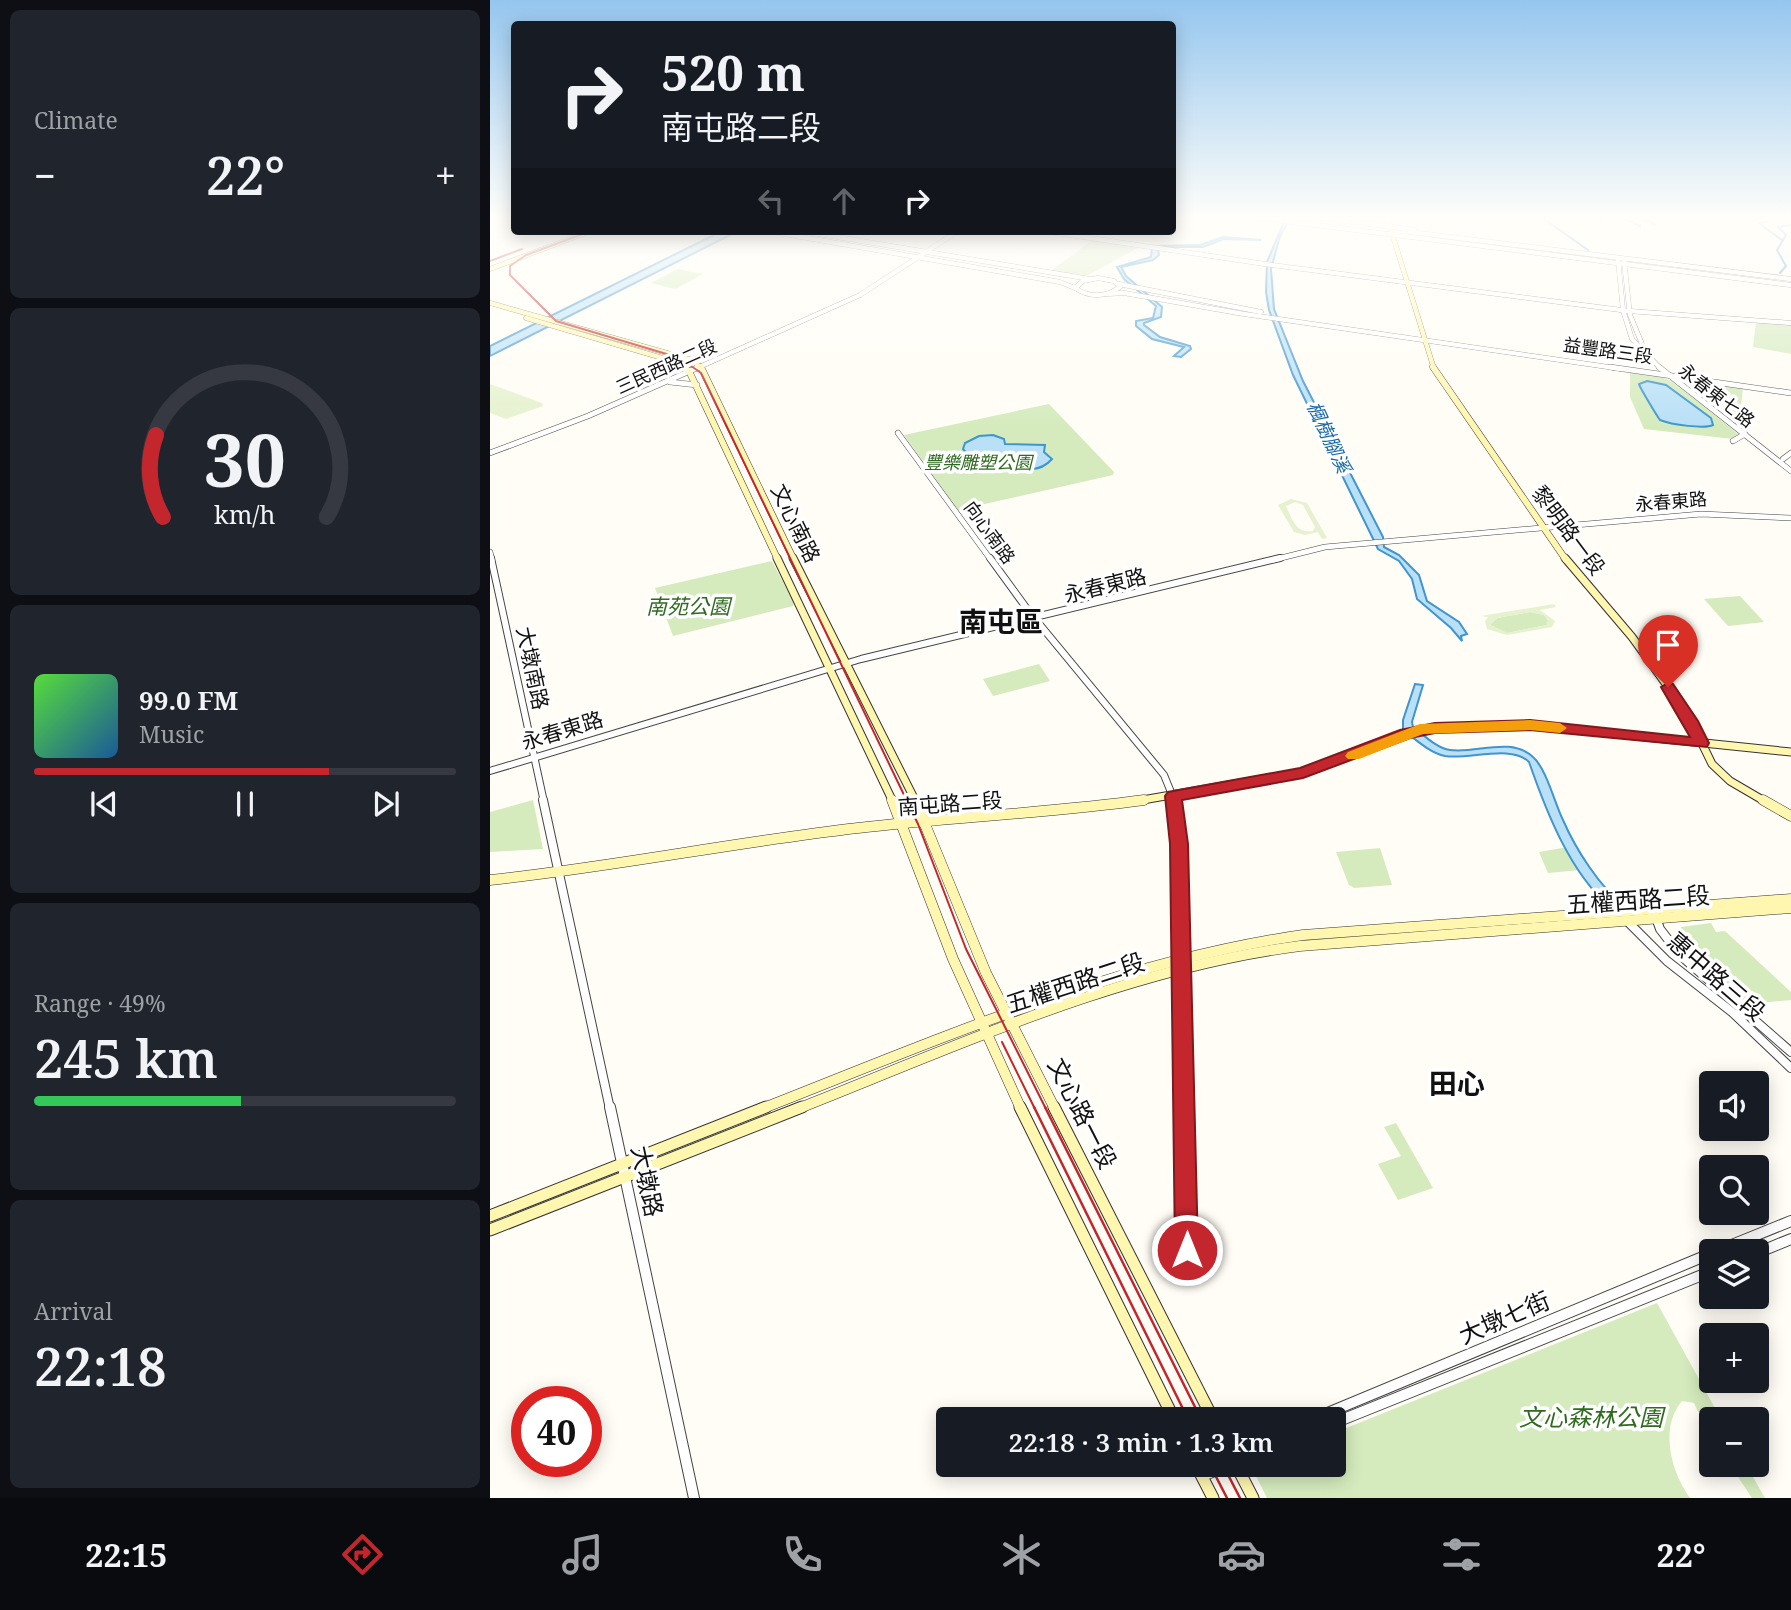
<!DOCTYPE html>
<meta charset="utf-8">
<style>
body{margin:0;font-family:"Noto Serif","Noto Sans TC",serif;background:#20242c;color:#f1f3f6;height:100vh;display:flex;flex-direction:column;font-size:26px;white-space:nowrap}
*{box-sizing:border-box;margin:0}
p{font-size:23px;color:#9ea1a6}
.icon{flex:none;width:38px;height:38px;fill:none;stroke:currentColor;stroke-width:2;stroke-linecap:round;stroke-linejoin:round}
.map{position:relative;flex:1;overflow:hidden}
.drawer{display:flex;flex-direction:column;gap:10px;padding:10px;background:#0d0f14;width:490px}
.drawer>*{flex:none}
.top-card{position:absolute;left:21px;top:21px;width:665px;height:214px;border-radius:7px;box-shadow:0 4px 18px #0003;background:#171b24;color:#f1f3f6;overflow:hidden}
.buttons{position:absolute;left:1209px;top:1071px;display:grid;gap:14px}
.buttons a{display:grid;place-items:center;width:70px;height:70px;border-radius:7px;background:#171b24;box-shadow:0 4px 18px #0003;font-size:35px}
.speed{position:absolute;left:21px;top:1386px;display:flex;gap:14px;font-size:35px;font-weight:700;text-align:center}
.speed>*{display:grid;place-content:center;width:91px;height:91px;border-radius:50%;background:#171b24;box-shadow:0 4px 18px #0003;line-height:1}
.speed .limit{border:10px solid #d22;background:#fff;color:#111}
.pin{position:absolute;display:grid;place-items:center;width:60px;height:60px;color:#fff;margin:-72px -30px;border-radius:50% 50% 50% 0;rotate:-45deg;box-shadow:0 0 7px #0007}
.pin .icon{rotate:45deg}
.me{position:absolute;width:77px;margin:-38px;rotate:0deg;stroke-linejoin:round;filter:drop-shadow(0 0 5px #0008)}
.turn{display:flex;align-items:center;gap:24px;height:147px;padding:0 35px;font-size:32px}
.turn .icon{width:91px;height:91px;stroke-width:2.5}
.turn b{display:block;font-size:49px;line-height:60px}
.lanes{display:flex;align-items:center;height:66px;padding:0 35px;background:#0003;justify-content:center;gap:35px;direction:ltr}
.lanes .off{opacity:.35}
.big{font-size:52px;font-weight:600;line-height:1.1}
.drawer .tile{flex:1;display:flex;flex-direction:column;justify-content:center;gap:10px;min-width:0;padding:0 24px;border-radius:10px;background:#20242c}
.drawer .dial{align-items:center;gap:0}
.dial svg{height:182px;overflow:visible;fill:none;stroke:#363941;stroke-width:7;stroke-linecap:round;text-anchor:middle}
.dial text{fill:#f1f3f6;stroke:none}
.song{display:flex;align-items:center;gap:21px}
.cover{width:84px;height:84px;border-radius:10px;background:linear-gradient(135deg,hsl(110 70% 55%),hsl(210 70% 35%))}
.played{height:7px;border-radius:4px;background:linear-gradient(90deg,#c4262e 70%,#363941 70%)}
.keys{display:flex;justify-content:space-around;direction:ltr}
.heat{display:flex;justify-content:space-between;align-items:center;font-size:38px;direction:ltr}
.charge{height:10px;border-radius:5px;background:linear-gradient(90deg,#34c759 49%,#363941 0)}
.trip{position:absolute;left:446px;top:1407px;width:410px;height:70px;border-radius:7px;background:#171b24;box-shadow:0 4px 18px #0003;font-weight:600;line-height:70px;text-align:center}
.tab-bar{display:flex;height:112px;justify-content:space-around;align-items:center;background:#090b0e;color:#9ea1a6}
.tab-bar .icon{width:49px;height:49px}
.tab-bar .active{color:#c4262e}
.tab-bar b{font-size:32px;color:#f1f3f6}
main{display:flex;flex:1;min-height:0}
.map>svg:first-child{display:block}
</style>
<main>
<section class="drawer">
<div class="tile"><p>Climate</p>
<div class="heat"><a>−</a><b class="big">22°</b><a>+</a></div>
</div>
<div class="tile dial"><svg viewBox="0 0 100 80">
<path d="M14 69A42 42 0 1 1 86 69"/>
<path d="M14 69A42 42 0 0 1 11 33" stroke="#c4262e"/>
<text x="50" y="56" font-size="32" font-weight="700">30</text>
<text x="50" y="72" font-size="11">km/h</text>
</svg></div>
<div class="tile">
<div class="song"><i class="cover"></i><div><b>99.0 FM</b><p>Music</p></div></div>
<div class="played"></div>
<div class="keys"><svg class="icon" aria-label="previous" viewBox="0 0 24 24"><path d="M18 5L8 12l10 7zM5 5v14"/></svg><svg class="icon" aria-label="pause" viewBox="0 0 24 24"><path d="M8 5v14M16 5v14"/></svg><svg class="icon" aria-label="next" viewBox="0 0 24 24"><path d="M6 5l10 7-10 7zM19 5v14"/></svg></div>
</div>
<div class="tile"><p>Range · 49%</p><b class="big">245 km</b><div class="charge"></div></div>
<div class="tile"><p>Arrival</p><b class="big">22:18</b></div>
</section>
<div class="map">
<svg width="1301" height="1498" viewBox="0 0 1301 1498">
<rect width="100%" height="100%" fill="#fffdf5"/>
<g fill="#d5ebbd">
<path d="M 603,240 L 648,248 L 598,275 L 559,272 Z"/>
<path d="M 188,269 L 213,274 L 185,289 L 161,283 Z"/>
<path d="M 1266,322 L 1301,324 L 1301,354 L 1263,347 Z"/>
<path d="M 1140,372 L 1166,375 L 1185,382 L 1250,436 L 1243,439 L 1154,429 L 1140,397 Z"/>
<path d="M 1217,382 L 1253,388 L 1250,415 L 1258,417 L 1258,426 L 1254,426 L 1208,390 L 1208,386 Z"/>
<path d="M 559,404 L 624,472 L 623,475 L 468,510 L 414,435 Z"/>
<path d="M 282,561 L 304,603 L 303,606 L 183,636 L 165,588 Z"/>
<path d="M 1250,596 L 1274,622 L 1238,626 L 1214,599 Z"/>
<path d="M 1040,612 L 1054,615 L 1058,620 L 1057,625 L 1017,633 L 1000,625 L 1007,618 Z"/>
<path d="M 549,664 L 560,681 L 503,696 L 493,679 Z"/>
<path d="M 43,800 L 53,849 L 0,852 L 0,812 Z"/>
<path d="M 1078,847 L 1090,870 L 1058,873 L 1049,852 Z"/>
<path d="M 890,848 L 902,885 L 864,888 L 859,885 L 846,852 Z"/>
<path d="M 1221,923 L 1226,932 L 1235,931 L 1301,992 L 1301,1000 L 1258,1004 L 1193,948 L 1187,932 L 1191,927 Z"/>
<path d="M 906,1123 L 943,1188 L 908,1200 L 888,1164 L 911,1156 L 894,1127 Z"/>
<path d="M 1167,1303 L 1231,1419 L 1222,1419 L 1221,1423 L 1216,1412 L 1208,1412 L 1204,1403 L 1192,1401 C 1169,1428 1181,1472 1200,1498 L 777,1498 L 764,1472 L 769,1465 L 844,1465 L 844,1433 Z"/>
<path d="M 1240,1465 L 1256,1465 L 1275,1498 L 1262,1498 Z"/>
</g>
<g fill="#e6f2cf" fill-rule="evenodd">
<path d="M 0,384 L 52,403 L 53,406 L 16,419 L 0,413 Z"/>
<path d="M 801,499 L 817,503 L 837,538 L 832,539 L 828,532 L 815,535 L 804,532 L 788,505 ZM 805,502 L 813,505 L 825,527 L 823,531 C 806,534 802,519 796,506 Z"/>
<path d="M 1064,604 L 1066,607 L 1050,610 L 1065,621 L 1062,627 L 1017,635 L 997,629 L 995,621 L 998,617 L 991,616 ZM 1040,612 L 1054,615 L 1058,620 L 1057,625 L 1017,633 L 1000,625 L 1007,618 Z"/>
</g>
<g fill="#b9e0f7" stroke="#3f96cf" stroke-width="2">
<path d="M 796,217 L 801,217 L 790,236 L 781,269 L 784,309 L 813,381 L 893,537 L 894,547 L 909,555 L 929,575 L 937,601 L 969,622 L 977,634 L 971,636 L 972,641 L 961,628 L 927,599 L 922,579 L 909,561 L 888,549 L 803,375 L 779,310 L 776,292 L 777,262 Z"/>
<path d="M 232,231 L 248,231 L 0,356 L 0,346 Z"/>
<path d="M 733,237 L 771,240 L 734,239 L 713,247 L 673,247 L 668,250 L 669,255 L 663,260 L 631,267 L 636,276 L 672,307 L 671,317 L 654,323 L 654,325 L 670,337 L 700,346 L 701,349 L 691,357 L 684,356 L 694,347 L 662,339 L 646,326 L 646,321 L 663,318 L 666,306 L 634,279 L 627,267 L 661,257 L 662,248 L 665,246 L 710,245 Z"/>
<path d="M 1157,381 L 1176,385 L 1221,418 L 1223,425 C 1215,429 1182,425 1170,420 C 1167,416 1150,388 1149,384 Z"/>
<path d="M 503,435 L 514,439 L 515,444 L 555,445 L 554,452 L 562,459 C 549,474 531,469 519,463 L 523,460 L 503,456 L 486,463 L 483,461 L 486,457 L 474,459 L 470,456 L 478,455 L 473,449 L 475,443 L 489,436 Z"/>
<path d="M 925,684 L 933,685 L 922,722 L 923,727 C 934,735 946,748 960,750 C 987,754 1020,736 1043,757 C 1056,768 1065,804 1073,820 C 1086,850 1110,887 1135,907 L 1120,907 C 1080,873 1056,811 1039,762 C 1021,744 979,760 955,756 C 940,753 925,739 913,730 L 913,720 Z"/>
</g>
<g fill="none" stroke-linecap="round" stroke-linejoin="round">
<g stroke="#3f96cf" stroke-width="2">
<path d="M 1051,217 L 1098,250"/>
<path d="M 1107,217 L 1112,220"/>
<path d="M 1131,217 L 1150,226"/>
<path d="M 1148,217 L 1165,224"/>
<path d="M 1278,221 L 1269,223 L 1293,241"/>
<path d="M 1290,273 L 1296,266 L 1287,250 L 1296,235 L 1288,227 L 1301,225"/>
</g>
<g stroke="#444" stroke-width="5">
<g id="tertiary-far4">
<path d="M 762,217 L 1301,285"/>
<path d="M 803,217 L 828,221"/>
<path d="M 825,217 L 925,230"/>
<path d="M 277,231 L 570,282 L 585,288"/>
<path d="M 311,231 L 600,279"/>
<path d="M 553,231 L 775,264 L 1139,311 L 1301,323"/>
<path d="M 920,232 L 1301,279"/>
<path d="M 1128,259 L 1133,310 L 1142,339 L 1171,369"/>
<path d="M 1134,261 L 1140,315 L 1152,344"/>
<path d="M 608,278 L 624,281 L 630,287 C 616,297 600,298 585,288 L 593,281 Z"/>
<path d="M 629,284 L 771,312"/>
<path d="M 616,294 L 634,293 L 754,314 L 1132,369"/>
<path d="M 197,359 L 225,356"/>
<path d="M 205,369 L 370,295 L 468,231"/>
</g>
</g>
<g stroke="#444" stroke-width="6">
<g id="tertiary-far3">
<path d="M 1120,367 L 1301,393"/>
<path d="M 1169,367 L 1301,471"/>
<path d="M 180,382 L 207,385"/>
<path d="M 408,433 L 501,560"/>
<path d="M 1243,441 L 1255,434"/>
<path d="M 0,453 L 98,416 L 209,367"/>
<path d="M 1293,459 L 1301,453"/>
<path d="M 0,552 L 2,560"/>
<path d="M 783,560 L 835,547 L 1211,514 L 1301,518"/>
</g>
</g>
<g stroke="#444" stroke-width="8">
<g id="tertiary-far2">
<path d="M 1,558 L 54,802"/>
<path d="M 500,558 L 543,617"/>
<path d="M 546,620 L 674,775 L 685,802"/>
<path d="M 0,771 L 371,659 L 790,558"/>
</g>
</g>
<g stroke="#444" stroke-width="10">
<g id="tertiary-far1">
<path d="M 53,800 L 120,1109"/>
<path d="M 684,800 L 689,844 L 694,1109"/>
<path d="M 1165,915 L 1170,929 L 1190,955 L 1301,1052"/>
<path d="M 1136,920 L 1177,961 L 1242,1012 L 1301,1068"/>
</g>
</g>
<g stroke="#444" stroke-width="12">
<g id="tertiary">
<path d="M 120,1107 L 204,1498"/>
<path d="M 694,1107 L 697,1232 L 695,1279"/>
<path d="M 1227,1251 L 1301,1221"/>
<path d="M 1267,1253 L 1301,1239"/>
<path d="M 823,1419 L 1222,1253"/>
<path d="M 844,1423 L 1222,1271"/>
<path d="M 712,1476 L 740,1465"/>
</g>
</g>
<g stroke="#333" stroke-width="5">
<g id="secondary-far4">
<path d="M 897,217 L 944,369"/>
<path d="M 0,269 L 101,231"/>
<path d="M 0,303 L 202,360 L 212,369"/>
<path d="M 36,318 L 186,362 L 196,369"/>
</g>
</g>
<g stroke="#333" stroke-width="7">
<g id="secondary-far3">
<path d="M 193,367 L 199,371 L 288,560"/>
<path d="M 211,367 L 304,560"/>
<path d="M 943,367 L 1076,560"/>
</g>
</g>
<g stroke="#333" stroke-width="9">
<g id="secondary-far2">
<path d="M 287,558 L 403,802"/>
<path d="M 303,558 L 426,802"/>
<path d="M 1075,558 L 1142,637 L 1184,695 L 1201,721 L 1222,764 L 1240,781 L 1276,802"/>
<path d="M 641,802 L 813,772 L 916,734 L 945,728 L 1040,725 L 1301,752"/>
</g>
</g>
<g stroke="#333" stroke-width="11">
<g id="secondary-far1">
<path d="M 402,800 L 463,959 L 531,1109"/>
<path d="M 425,800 L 496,973 L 565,1109"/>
<path d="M 1273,800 L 1301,816"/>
<path d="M 0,880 C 123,867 245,842 368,828 C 464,817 559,813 654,800"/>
<path d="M 271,1109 C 447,1040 625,962 813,935 L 1301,899"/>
<path d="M 307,1109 C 469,1045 637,968 810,946 L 1301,908"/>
</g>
</g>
<g stroke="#333" stroke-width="13">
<g id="secondary">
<path d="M 530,1107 L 684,1419"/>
<path d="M 564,1107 L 723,1419"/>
<path d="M 0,1216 L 276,1107"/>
<path d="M 0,1230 L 312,1107"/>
<path d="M 706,1465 L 723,1498"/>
<path d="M 746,1465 L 763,1498"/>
</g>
</g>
<use href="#tertiary-far4" stroke="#fff" stroke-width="4.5"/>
<use href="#tertiary-far3" stroke="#fff" stroke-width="5"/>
<use href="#tertiary-far2" stroke="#fff" stroke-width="6"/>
<use href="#tertiary-far1" stroke="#fff" stroke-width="8"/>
<use href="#tertiary" stroke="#fff" stroke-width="10"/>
<use href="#secondary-far4" stroke="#fff6b0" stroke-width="4.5"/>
<use href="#secondary-far3" stroke="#fff6b0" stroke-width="6"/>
<use href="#secondary-far2" stroke="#fff6b0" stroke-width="7"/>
<use href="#secondary-far1" stroke="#fff6b0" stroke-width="10"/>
<use href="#secondary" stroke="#fff6b0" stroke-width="11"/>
<g stroke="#c4262e" stroke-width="2">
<path d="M 101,231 L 36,255 L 20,266 L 20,275 L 66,321 L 190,358 L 211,373 L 428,824 L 476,949 L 556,1109"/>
<path d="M 0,261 L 32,249"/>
<path d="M 512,1042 L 545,1109"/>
</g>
<g stroke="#c4262e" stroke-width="2.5">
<path d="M 544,1107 L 698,1419"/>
<path d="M 555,1107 L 711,1419"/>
<path d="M 720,1465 L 737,1498"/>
<path d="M 733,1465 L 750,1498"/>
</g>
</g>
<linearGradient id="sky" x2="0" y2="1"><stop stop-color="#95c6ee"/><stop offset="0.51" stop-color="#fffefa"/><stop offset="1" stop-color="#fffefa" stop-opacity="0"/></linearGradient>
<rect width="1301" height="427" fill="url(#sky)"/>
<path fill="#c4262e" stroke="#7f191e" stroke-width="2" d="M 1178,683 L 1183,684 L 1208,721 L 1219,743 L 1217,747 L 1040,730 L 945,733 L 920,738 L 813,778 L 692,800 L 698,844 L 708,1250 L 705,1258 L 697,1261 L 689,1258 L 685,1250 L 680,844 L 675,796 L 678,792 L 810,768 L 910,730 L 945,723 L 1040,720 L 1200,737 L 1171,687 Z"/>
<path fill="#f59e0b" d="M 1040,720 L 1070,723 L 1077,728 L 1070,733 L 1040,730 L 933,734 L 869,759 L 858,759 L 855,756 L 858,752 L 930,724 Z"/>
<g text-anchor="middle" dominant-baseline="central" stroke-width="7" stroke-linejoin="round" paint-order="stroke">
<g font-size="18" fill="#111" stroke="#fff">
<text transform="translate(1118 350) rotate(8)">益豐路三段</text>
<text transform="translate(176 366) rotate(-24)">三民西路二段</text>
<text transform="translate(1227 395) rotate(38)">永春東七路</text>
<text transform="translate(1181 501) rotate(-5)">永春東路</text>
<text transform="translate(500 532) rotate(54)">向心南路</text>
</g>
<g font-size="18" font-style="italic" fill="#2f6b1f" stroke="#fff">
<text x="488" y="462">豐樂雕塑公園</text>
</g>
<g font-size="19" font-style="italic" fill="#1768a6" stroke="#fff">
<text transform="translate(839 437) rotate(65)">楓樹腳溪</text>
</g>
<g font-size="21" fill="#111" stroke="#fff">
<text transform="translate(306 523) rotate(64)">文心南路</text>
<text transform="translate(1079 530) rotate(53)">黎明路一段</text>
<text transform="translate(615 585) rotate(-14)">永春東路</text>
<text transform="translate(43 668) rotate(78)">大墩南路</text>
<text transform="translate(72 730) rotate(-17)">永春東路</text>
<text transform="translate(460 803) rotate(-4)">南屯路二段</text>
</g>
<g font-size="21" font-style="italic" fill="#2f6b1f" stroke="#fff">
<text x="198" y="606">南苑公園</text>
</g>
<g font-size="24" fill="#111" stroke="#fff">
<text transform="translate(1148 899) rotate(-4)">五權西路二段</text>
<text transform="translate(1227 976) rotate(41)">惠中路三段</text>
<text transform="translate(585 982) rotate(-18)">五權西路二段</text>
<text transform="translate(593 1113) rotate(63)">文心路一段</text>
<text transform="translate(158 1181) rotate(78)">大墩路</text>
<text transform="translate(1014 1317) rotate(-23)">大墩七街</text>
</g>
<g font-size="24" font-style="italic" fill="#2f6b1f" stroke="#fff">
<text x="1101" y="1416">文心森林公園</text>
</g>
<g font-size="28" font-weight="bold" fill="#111" stroke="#fff">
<text x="511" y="621">南屯區</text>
</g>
<g font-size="28" font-weight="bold" fill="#111" stroke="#fff">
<text x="967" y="1083">田心</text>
</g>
</g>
</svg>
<div class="buttons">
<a><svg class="icon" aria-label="sound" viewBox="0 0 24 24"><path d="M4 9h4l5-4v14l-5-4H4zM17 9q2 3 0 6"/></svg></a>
<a><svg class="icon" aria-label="search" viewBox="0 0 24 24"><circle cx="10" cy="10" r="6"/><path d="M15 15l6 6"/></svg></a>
<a><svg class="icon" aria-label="layers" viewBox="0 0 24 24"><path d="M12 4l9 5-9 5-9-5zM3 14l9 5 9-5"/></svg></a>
<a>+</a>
<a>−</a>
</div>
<div class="speed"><div class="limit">40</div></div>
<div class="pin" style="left:1178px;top:687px;background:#d93025"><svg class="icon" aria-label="arrive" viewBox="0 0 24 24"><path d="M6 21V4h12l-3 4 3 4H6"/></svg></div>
<svg class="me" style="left:697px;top:1250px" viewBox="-20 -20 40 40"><circle r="17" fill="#c4262e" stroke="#fff" stroke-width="3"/><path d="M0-11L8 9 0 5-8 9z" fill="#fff"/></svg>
<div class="trip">22:18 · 3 min · 1.3 km</div>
<div class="top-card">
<div class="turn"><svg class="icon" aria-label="right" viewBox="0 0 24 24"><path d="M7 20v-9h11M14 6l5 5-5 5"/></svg><div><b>520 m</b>南屯路二段</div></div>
<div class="lanes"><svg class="icon off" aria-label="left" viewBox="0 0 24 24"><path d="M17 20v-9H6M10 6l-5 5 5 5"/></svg><svg class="icon off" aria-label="ahead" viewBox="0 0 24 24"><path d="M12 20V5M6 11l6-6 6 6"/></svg><svg class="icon" aria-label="right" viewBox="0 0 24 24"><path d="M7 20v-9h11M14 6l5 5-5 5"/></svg></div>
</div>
</div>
</main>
<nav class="tab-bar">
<b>22:15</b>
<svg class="icon active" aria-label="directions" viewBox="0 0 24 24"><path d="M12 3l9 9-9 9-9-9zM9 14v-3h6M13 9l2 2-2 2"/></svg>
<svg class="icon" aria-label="music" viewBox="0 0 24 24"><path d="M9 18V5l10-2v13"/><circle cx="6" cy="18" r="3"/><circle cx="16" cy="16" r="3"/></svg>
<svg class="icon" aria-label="phone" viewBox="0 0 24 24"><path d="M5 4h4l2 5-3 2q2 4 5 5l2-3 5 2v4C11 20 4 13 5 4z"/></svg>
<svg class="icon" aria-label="climate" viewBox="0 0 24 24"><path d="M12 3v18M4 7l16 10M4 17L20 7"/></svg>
<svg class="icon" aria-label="car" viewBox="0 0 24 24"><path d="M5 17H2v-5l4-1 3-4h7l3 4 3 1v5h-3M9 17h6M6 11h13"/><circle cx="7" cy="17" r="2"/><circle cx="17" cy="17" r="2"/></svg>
<svg class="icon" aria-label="filters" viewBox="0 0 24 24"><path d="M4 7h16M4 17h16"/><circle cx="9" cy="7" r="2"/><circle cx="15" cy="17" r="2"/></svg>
<b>22°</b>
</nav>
